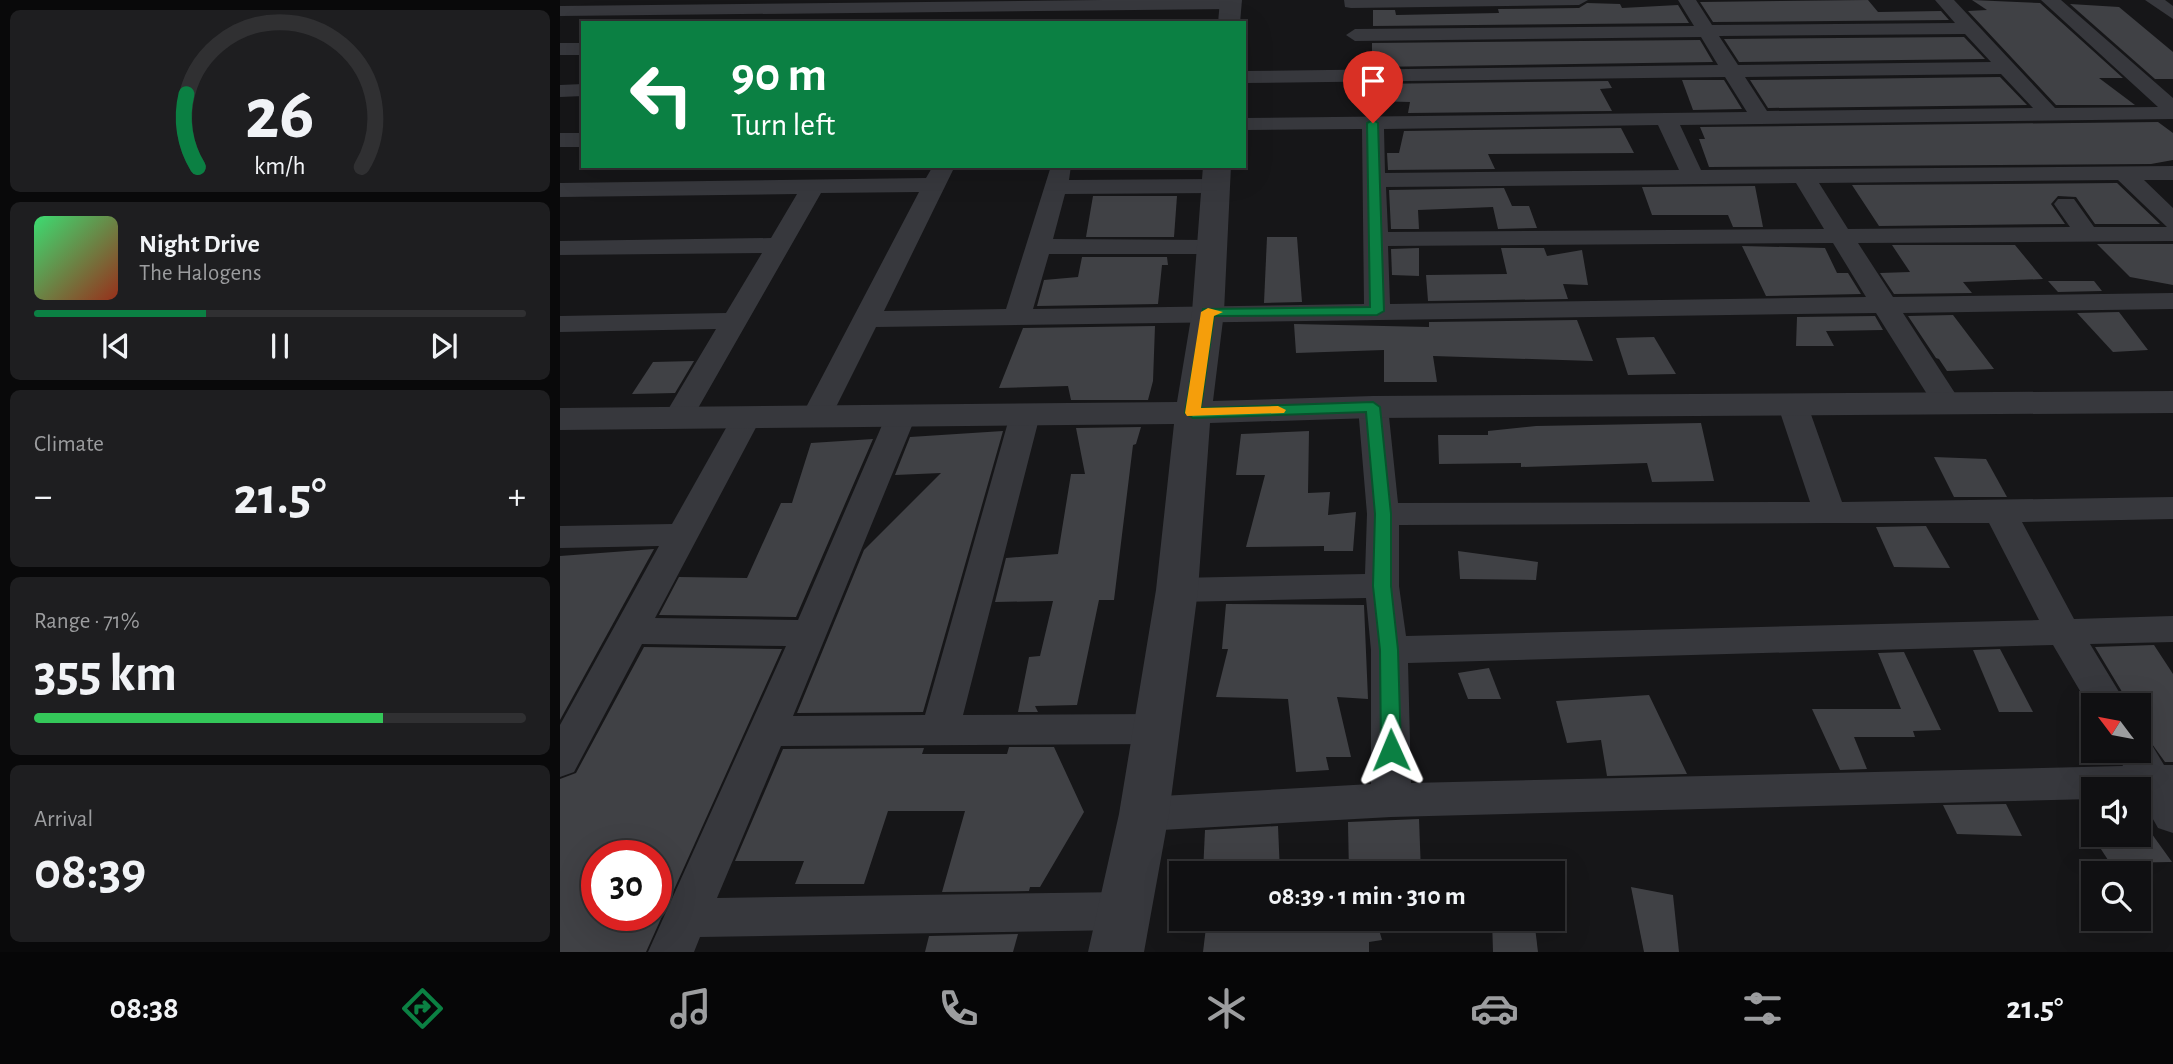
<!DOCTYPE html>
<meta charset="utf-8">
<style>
body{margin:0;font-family:"Alegreya Sans",sans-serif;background:#1e1e20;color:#f1f3f6;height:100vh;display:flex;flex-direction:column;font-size:26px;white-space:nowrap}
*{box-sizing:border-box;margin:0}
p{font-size:23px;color:#9c9d9f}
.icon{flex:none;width:38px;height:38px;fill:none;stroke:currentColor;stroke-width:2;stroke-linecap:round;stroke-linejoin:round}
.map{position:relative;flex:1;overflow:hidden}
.details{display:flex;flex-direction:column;gap:10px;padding:10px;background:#09090a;width:560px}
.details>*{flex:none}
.top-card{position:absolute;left:21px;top:21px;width:665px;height:147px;border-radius:0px;box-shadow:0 7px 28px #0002,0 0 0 2px #303032;background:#0b8043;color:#fff;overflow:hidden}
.needle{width:46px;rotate:302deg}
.controls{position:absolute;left:1521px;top:693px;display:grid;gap:14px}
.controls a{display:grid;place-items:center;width:70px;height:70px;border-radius:0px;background:#101012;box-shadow:0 7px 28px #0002,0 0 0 2px #303032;font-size:35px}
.speed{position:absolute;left:21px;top:840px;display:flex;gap:14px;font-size:35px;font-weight:700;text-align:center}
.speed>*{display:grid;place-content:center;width:91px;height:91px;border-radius:50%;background:#101012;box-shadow:0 7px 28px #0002,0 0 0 2px #303032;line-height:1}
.speed .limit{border:10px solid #d22;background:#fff;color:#111}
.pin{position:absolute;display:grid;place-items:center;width:60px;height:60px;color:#fff;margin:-72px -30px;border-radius:50% 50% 50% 0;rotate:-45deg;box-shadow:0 0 7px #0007}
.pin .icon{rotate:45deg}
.me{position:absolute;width:77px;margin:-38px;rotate:359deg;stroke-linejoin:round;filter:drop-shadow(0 0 5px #0008)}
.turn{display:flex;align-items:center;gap:24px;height:147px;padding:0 35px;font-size:32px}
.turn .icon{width:91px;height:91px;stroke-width:2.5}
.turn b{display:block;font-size:49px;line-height:60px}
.big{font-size:52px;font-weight:700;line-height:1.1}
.details .tile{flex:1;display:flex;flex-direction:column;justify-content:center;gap:10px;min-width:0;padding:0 24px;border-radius:10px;background:#1e1e20}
.details .dial{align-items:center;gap:0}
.dial svg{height:182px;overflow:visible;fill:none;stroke:#303032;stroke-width:7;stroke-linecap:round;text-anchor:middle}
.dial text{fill:#f1f3f6;stroke:none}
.song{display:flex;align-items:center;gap:21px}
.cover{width:84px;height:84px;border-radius:10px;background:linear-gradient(135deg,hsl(140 70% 55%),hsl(10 70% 35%))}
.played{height:7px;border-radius:4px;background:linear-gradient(90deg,#0b8043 35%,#303032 35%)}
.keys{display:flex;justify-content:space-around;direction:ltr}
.heat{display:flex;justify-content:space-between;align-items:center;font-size:38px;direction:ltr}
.charge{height:10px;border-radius:5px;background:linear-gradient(90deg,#34c759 71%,#303032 0)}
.trip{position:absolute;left:609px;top:861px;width:396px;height:70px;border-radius:0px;background:#101012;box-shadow:0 7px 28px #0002,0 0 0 2px #303032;font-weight:700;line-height:70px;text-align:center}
.tabs{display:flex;height:112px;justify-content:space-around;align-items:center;background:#060607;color:#9c9d9f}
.tabs .icon{width:49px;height:49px}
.tabs .selected{color:#0b8043}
.tabs b{font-size:32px;color:#f1f3f6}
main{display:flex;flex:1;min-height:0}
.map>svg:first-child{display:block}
</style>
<main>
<section class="details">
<div class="tile dial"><svg viewBox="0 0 100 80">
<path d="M14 69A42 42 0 1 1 86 69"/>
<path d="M14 69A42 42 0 0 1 9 37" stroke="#0b8043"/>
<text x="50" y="56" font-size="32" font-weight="700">26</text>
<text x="50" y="72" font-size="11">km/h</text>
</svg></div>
<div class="tile">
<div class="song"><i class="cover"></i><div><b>Night Drive</b><p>The Halogens</p></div></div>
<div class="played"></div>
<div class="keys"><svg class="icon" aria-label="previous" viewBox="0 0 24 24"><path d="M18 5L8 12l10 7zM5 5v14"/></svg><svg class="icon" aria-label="pause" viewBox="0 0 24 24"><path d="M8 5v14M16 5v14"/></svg><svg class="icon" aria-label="next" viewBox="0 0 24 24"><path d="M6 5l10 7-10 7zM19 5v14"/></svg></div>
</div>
<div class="tile"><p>Climate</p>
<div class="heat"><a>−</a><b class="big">21.5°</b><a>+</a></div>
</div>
<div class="tile"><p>Range · 71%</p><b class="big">355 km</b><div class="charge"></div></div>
<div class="tile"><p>Arrival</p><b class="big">08:39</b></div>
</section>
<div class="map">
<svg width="1613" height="952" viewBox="0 0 1613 952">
<rect width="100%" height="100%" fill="#161618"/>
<g fill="#404145" fill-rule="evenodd">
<path d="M 1308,0 L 1318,12 L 1381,11 L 1389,20 L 1153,22 L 1140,2 Z"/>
<path d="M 1412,0 L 1480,3 L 1563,78 L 1539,78 L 1575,105 L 1496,105 L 1408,11 L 1427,10 Z"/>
<path d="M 1027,3 L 1060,4 L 1062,8 L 1118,5 L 1129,23 L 813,26 L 813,10 L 835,10 L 836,15 L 939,13 L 938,9 L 1019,8 Z"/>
<path d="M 1510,4 L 1559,7 L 1613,52 L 1613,79 L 1595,79 Z"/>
<path d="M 1404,37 L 1425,59 L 1179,62 L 1164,39 Z"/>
<path d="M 1140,40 L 1153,62 L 812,67 L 812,43 Z"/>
<path d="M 1440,77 L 1467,105 L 1208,108 L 1190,80 Z"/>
<path d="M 1122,80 L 1164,80 L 1182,109 L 1133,110 Z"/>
<path d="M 1048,81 L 1052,88 L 1040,89 L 1052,111 L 848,113 L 850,102 L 812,101 L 811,84 Z"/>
<path d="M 1598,122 L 1613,133 L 1613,160 L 1591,164 L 1149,167 L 1139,139 L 1145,139 L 1140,127 Z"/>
<path d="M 1061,128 L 1074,153 L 928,154 L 935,169 L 828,170 L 827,153 L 839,153 L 844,131 Z"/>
<path d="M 1557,183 L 1600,224 L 1535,224 L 1516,197 L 1498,196 L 1491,204 L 1505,224 L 1319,226 L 1292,185 Z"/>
<path d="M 1195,186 L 1203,227 L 1173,227 L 1168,215 L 1092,215 L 1082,187 Z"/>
<path d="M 944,188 L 952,206 L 969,206 L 977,228 L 938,229 L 933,207 L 858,210 L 859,229 L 831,229 L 829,190 Z"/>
<path d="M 533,196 L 617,196 L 614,237 L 526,237 Z"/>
<path d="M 707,237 L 737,237 L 742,302 L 704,303 Z"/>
<path d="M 1537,244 L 1613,244 L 1613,285 L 1570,277 Z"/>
<path d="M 1332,245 L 1455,245 L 1483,279 L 1403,282 L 1412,293 L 1334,294 L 1320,273 L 1350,272 Z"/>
<path d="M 1182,246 L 1265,248 L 1277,273 L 1288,273 L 1301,294 L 1206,296 Z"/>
<path d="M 859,248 L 859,276 L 832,275 L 831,249 Z"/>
<path d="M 941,248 L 984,248 L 987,256 L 1022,250 L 1028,285 L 1003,284 L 1008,299 L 868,301 L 866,275 L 947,274 Z"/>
<path d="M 522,257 L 607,257 L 608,265 L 602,265 L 598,304 L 477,306 L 484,280 L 518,277 Z"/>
<path d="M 1488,281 L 1534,281 L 1542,291 L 1498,292 Z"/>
<path d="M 1559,312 L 1588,350 L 1553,352 L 1517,313 Z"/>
<path d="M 1393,315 L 1434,369 L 1387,371 L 1379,359 L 1376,358 L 1348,316 Z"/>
<path d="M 1315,316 L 1323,330 L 1266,331 L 1274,346 L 1236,346 L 1237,317 Z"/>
<path d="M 1017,320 L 1033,361 L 873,356 L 877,382 L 824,382 L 824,350 L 736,353 L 734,324 L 869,327 L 869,322 Z"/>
<path d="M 595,326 L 593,381 L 588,400 L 511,400 L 508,386 L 439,388 L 463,328 Z"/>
<path d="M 1094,337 L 1116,374 L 1068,375 L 1056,338 Z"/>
<path d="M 134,361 L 115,393 L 72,394 L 93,362 Z"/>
<path d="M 1141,423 L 1154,481 L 1092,482 L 1087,463 L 961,467 L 961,463 L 879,464 L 878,435 L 928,435 L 928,431 L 976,426 Z"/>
<path d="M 581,427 L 576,444 L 573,445 L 554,600 L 539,600 L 517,705 L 475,706 L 478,712 L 458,712 L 469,657 L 480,656 L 493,601 L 435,602 L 446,558 L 498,554 L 511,474 L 525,474 L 516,428 Z"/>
<path d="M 443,431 L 363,712 L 237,713 L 304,550 L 381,473 L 335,475 L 350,437 Z"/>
<path d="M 749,431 L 748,493 L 770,492 L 768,515 L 796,512 L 793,551 L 764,551 L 764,546 L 686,547 L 705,475 L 676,475 L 681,434 Z"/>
<path d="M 313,439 L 236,617 L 99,615 L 119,577 L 187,578 L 221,503 L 232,503 L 251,443 Z"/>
<path d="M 1374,457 L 1426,459 L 1447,497 L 1394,497 Z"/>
<path d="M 1366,526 L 1390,568 L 1334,567 L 1316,527 Z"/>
<path d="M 94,549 L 0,720 L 0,556 Z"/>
<path d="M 898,551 L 978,562 L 976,580 L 900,579 Z"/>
<path d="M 666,604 L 804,605 L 808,699 L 777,697 L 791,757 L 766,757 L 769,770 L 736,772 L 728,699 L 656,697 L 668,649 L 662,649 Z"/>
<path d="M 1594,645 L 1613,674 L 1613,762 L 1605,762 L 1587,737 L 1578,724 L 1578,705 L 1570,705 L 1535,647 Z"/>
<path d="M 84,647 L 222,649 L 86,952 L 0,952 L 0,779 L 16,773 ZM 37,856 L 96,856 L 96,915 L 37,915 Z"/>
<path d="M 1440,649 L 1473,712 L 1439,712 L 1413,650 Z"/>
<path d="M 1344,652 L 1381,730 L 1353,731 L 1355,737 L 1294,737 L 1307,769 L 1280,770 L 1252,709 L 1341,709 L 1318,653 Z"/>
<path d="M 929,668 L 941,699 L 908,699 L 898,673 Z"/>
<path d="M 1089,695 L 1127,774 L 1047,776 L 1041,740 L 1007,743 L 996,701 Z"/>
<path d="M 449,747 L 494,747 L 524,812 L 480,887 L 470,887 L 469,891 L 382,892 L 405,811 L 328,811 L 304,884 L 235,884 L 244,861 L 175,861 L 223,749 L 364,748 L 362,754 L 447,754 Z"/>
<path d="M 1446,804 L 1462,836 L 1397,834 L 1383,805 Z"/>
<path d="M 1579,816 L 1612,862 L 1550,863 L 1522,820 L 1533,819 L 1533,835 L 1578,835 Z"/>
<path d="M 859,819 L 861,873 L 789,873 L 788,822 Z"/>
<path d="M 718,826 L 720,873 L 643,873 L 645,830 Z"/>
<path d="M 1071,887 L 1113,895 L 1119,952 L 1084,952 Z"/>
<path d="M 647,919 L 816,919 L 822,940 L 809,942 L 809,952 L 643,952 Z"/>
<path d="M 932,919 L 974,919 L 978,952 L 933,952 Z"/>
<path d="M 458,934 L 453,952 L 365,952 L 369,936 Z"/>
</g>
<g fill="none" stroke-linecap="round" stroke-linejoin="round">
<g fill="#37383d" fill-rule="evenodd">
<path d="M 542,0 L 676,0 L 680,4 L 671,9 L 0,16 L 0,6 Z"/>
<path d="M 784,0 L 1028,0 L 1019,5 L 791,8 L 785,7 Z"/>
<path d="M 1118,0 L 1136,0 L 1152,25 L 1395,23 L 1375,0 L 1394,0 L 1495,108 L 1598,107 L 1481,0 L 1501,0 L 1613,98 L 1613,119 L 1120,125 L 1141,170 L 1613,166 L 1613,180 L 1584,180 L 1613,208 L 1613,241 L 1298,243 L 1333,297 L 1613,293 L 1613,309 L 1343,313 L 1402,404 L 1397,410 L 1387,413 L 1377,410 L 1316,313 L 316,327 L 271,417 L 267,423 L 256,426 L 245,423 L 241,417 L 359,192 L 261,193 L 129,424 L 118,427 L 107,424 L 103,418 L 156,329 L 0,332 L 0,316 L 166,313 L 202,253 L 0,255 L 0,241 L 211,238 L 237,194 L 0,197 L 0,183 L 366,178 L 373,166 L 394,168 L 324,311 L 446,309 L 491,166 L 511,166 L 509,180 L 655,179 L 663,181 L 667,186 L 663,191 L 655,193 L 505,194 L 493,239 L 650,240 L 659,242 L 662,247 L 659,252 L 650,254 L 489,254 L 473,309 L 804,304 L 802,129 L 684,130 L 684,118 L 1187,112 L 1165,77 L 684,83 L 684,71 L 1158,65 L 1141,37 L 795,41 L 786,35 L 795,29 L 1134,26 ZM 1405,34 L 1431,62 L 1178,65 L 1159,36 ZM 1441,74 L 1473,108 L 1207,111 L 1185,77 ZM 1098,125 L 1119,170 L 825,173 L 824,129 ZM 1558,180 L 1607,227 L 1534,227 L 1514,199 L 1498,199 L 1494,204 L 1510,227 L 1288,229 L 1259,183 ZM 1236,183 L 1264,229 L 828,232 L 826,187 ZM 1273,243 L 1306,297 L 830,304 L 828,246 Z"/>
<path d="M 1585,0 L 1605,0 L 1613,6 L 1613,19 Z"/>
<rect x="0" y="43" width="23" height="12"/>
<path d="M 23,84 L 23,96 L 0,97 L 0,85 Z"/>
<rect x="0" y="133" width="23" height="14"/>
<path d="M 1233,397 L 1243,400 L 1248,406 L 1282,502 L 1613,497 L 1613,519 L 1462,522 L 1514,619 L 1613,616 L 1613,642 L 1530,644 L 1567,705 L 1533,705 L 1533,713 L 1493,645 L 848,663 L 851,783 L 1563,766 L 1555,751 L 1578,751 L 1578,737 L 1589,740 L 1604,765 L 1613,765 L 1613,833 L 1598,828 L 1581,798 L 1578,798 L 1578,789 L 1533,789 L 1533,799 L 831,817 L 584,831 L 569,826 L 563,814 L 569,802 L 584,797 L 811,784 L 811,650 L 806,598 L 617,602 L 605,599 L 600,590 L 605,581 L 617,578 L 805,574 L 807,514 L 798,407 L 803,401 L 813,398 L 823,401 L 828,407 L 838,503 L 1250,502 L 1218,406 L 1223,400 ZM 1268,523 L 1429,523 L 1479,620 L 846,636 L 839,586 L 839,525 Z"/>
<path d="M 465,406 L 476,409 L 480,415 L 403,715 L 597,714 L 611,718 L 616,729 L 611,740 L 597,744 L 221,746 L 157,898 L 565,892 L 581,897 L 587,911 L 581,925 L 565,930 L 140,937 L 134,952 L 88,952 L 226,646 L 82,644 L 14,772 L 0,777 L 0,725 L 99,546 L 0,548 L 0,526 L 112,524 L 175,412 L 186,409 L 197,412 L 201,418 L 95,618 L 238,620 L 326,416 L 330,410 L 341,407 L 352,410 L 356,416 L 233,716 L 365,715 L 450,415 L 454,409 Z"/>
</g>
<g fill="#37383d" fill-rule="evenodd">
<path d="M 660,0 L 682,0 L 680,23 L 658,23 Z"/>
<path d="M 643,166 L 671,166 L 664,312 L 653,401 L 813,396 L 1613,391 L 1613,413 L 813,418 L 650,423 L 638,590 L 609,814 L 584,952 L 528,952 L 559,814 L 596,590 L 614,424 L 0,430 L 0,408 L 617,402 L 632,312 Z"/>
</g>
</g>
<path fill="#0b8043" stroke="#07532c" stroke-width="2" d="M 813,120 L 818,123 L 824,311 L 817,315 L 654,316 L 641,408 L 813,402 L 820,407 L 831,514 L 831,586 L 838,650 L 841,750 L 838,755 L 823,755 L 821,750 L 820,650 L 813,586 L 815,514 L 806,412 L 633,418 L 625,413 L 643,309 L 810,307 L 807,123 Z"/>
<path fill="#f59e0b" d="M 648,308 L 663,312 L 654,316 L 641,408 L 718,406 L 726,410 L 724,413 L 627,416 L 625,413 L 641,312 Z"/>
</svg>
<div class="controls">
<a><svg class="needle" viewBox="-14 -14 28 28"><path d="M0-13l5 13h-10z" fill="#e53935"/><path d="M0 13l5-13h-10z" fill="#9c9d9f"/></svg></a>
<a><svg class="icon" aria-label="sound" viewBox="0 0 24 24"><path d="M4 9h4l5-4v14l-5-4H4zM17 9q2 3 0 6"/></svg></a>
<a><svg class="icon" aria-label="search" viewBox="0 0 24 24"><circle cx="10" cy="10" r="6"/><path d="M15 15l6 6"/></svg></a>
</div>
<div class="speed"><div class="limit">30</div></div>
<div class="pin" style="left:813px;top:123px;background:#d93025"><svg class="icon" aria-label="arrive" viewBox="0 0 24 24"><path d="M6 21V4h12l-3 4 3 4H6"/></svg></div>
<svg class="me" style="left:831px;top:750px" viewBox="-20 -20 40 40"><path d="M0-17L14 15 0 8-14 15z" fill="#0b8043" stroke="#fff" stroke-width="4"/></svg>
<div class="trip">08:39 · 1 min · 310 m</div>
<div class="top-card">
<div class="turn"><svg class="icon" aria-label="left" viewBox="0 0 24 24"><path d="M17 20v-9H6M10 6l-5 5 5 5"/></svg><div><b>90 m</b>Turn left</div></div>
</div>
</div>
</main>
<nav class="tabs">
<b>08:38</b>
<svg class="icon selected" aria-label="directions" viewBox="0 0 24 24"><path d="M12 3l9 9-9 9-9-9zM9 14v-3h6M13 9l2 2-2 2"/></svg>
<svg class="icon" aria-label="music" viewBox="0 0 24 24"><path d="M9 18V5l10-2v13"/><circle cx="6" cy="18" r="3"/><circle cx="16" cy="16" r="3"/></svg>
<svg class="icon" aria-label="phone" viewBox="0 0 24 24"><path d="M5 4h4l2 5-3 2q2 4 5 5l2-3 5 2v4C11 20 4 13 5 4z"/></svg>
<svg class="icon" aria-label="climate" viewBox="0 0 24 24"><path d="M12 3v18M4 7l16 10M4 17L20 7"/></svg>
<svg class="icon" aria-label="car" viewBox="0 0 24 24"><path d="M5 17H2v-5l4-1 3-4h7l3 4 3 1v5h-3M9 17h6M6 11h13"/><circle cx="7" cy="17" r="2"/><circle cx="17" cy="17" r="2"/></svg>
<svg class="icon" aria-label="filters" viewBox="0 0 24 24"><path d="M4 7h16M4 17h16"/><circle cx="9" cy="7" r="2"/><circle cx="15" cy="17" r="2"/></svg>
<b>21.5°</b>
</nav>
